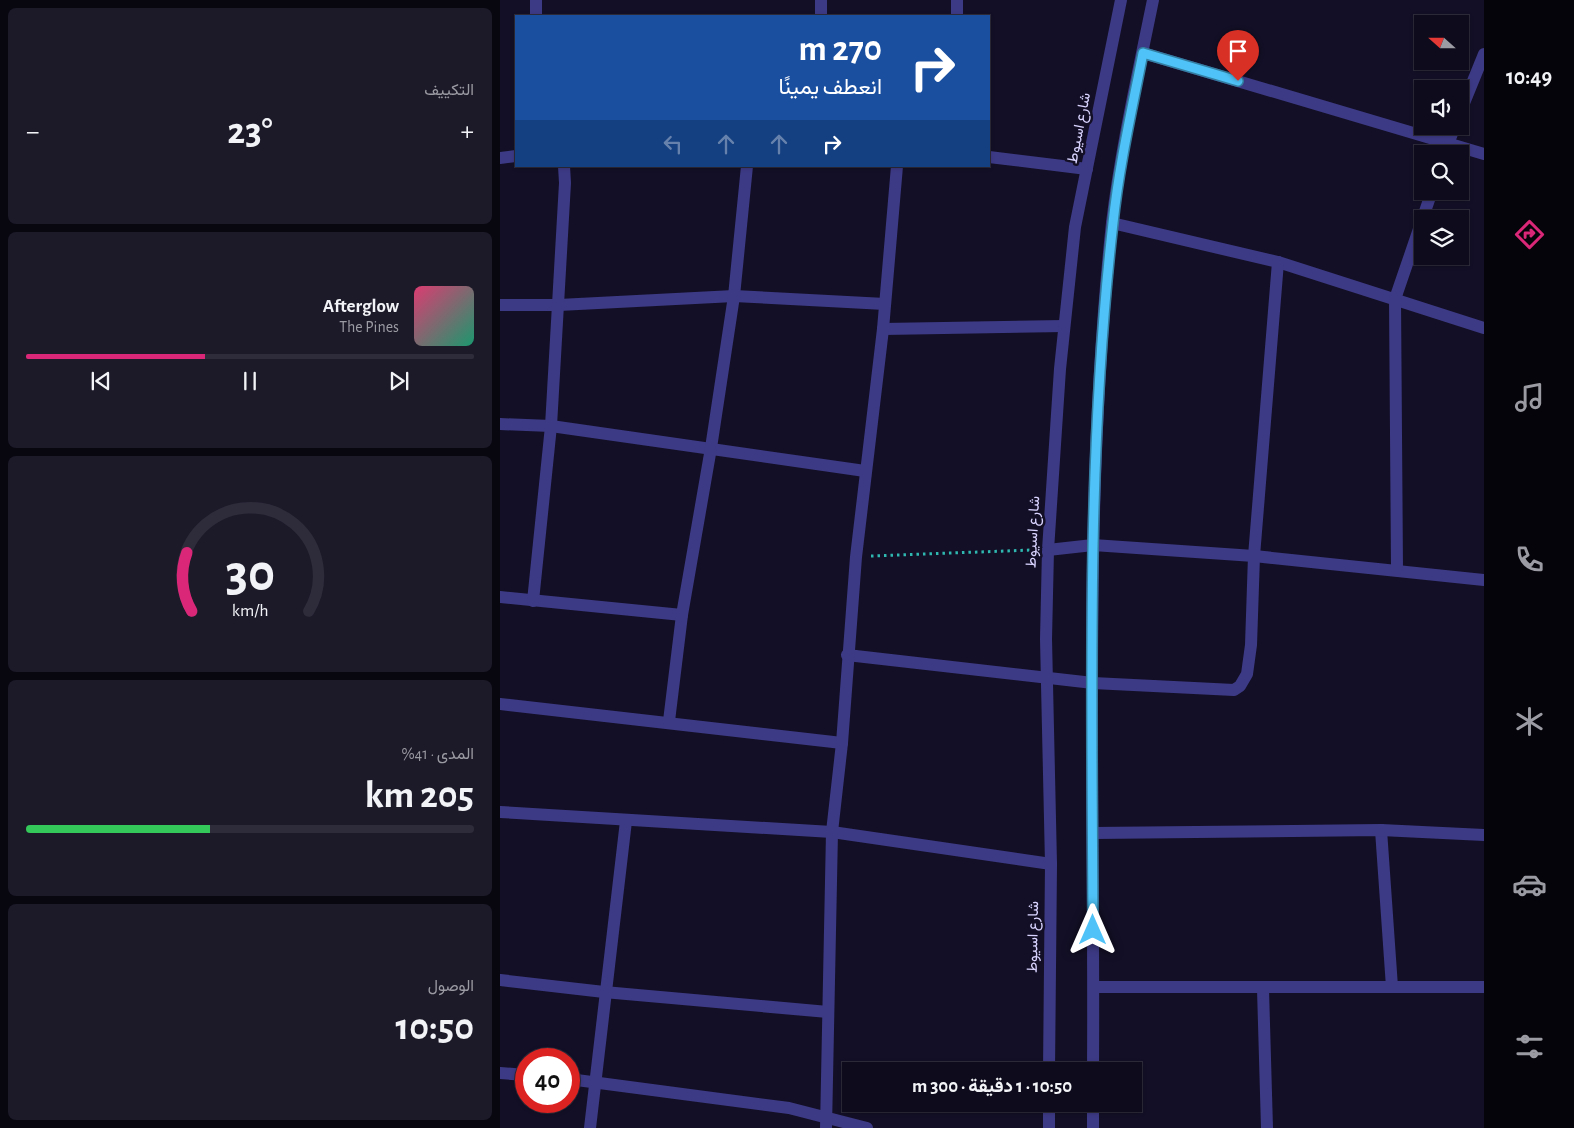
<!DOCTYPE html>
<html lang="ar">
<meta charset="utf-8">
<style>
body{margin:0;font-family:"Alegreya Sans",Vazirmatn,sans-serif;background:#1c1929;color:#f1f3f6;direction:rtl;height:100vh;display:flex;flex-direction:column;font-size:19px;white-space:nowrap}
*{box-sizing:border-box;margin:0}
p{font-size:16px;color:#9b9ba3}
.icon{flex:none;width:28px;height:28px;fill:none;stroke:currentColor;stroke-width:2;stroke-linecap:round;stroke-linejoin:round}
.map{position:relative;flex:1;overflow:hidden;direction:ltr}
.side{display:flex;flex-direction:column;gap:8px;padding:8px;background:#08060f;width:500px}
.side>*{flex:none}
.guide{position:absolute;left:15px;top:15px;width:475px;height:152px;border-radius:0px;box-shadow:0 1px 4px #0004,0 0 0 1px #2e2b3b;direction:rtl;background:#1a4fa0;color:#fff;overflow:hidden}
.needle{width:32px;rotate:291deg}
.tools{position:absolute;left:914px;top:15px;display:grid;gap:10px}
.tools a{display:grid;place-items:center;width:55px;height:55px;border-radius:0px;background:#0e0b1c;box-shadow:0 1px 4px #0004,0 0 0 1px #2e2b3b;font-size:25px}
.speed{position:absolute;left:15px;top:1048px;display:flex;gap:10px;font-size:25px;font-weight:700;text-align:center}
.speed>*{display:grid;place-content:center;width:65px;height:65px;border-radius:50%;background:#0e0b1c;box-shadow:0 1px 4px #0004,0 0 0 1px #2e2b3b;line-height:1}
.speed .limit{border:8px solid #d22;background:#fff;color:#111}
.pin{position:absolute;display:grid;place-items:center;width:42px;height:42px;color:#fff;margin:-51px -21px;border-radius:50% 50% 50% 0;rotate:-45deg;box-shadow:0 0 5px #0007}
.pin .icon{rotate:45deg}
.me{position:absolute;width:55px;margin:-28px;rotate:0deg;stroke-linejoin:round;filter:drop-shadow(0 0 4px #0008)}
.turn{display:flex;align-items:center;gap:18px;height:105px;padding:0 25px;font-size:22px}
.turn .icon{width:65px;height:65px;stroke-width:2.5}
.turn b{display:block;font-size:35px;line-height:42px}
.lanes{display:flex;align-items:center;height:48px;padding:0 25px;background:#0003;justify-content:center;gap:25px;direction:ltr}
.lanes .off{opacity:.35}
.big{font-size:38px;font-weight:700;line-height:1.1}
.side .tile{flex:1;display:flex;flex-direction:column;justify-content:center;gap:8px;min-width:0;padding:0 18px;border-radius:8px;background:#1c1929}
.side .dial{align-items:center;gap:0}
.dial svg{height:130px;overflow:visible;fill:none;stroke:#2e2b3b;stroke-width:7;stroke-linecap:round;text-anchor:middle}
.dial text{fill:#f1f3f6;stroke:none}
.song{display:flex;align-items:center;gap:15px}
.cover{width:60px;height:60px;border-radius:8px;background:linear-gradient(135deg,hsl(340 70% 55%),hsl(160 70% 35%))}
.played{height:5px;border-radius:2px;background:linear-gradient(90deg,#db2777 40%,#2e2b3b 40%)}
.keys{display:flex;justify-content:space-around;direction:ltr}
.heat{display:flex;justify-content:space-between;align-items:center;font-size:28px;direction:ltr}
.charge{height:8px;border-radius:4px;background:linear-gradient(90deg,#34c759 41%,#2e2b3b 0)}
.trip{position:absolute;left:342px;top:1062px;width:300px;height:50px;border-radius:0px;background:#0e0b1c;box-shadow:0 1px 4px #0004,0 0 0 1px #2e2b3b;font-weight:700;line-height:50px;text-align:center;direction:rtl}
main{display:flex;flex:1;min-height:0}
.tabs{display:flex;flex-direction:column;width:90px;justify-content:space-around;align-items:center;background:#06040b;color:#9b9ba3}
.tabs .icon{width:35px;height:35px}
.tabs .current{color:#db2777}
.tabs b{font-size:22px;color:#f1f3f6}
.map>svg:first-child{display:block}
</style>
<main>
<nav class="tabs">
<b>10:49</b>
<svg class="icon current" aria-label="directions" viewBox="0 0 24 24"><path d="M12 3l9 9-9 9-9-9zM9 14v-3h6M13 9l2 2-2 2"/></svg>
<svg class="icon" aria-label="music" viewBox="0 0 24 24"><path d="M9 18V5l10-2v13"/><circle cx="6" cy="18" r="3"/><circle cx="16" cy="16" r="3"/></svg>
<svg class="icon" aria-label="phone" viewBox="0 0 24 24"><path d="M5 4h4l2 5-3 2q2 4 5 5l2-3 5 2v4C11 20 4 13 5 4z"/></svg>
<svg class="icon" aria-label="climate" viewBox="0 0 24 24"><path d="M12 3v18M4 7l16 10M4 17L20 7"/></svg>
<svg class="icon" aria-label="car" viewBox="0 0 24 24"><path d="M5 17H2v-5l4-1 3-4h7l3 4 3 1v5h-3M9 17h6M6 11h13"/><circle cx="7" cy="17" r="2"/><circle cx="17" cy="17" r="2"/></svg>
<svg class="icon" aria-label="filters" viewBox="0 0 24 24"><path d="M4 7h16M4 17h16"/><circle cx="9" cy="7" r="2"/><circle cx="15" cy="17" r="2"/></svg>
</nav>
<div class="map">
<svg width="984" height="1128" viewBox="0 0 984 1128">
<rect width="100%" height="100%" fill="#130f26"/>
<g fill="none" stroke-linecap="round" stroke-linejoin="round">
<path stroke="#2fb8b0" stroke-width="3" stroke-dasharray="2.5 4" stroke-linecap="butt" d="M 371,556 L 532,550"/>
<g stroke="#3d3a85" stroke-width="12">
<path d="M 36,0 L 36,16"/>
<path d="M 321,16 L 321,0"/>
<path d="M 457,16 L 457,0"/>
<path d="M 643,53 L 984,154"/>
<path d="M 960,113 L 984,54"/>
<path d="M 944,154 L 955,126"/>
<path d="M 489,157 L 587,169"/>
<path d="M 0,158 L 16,156"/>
<path d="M 612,223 L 778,262 L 984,328"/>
<path d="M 0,305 L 59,305 L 234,296 L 385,304"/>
<path d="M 383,329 L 564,326"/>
<path d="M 0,424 L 51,426 L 365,471"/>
<path d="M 548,550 L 593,545 L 754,556 L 984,580"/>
<path d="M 897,569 L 895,299 L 932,191"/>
<path d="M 0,597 L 182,615"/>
<path d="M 33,601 L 51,426 L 65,183 L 64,166"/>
<path d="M 347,655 L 593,683 L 734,690 L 740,686 L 747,674 L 751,645 L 754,556 L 778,262"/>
<path d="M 0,704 L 342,743"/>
<path d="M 169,721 L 182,615 L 211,448 L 234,296 L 247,166"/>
<path d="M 0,812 L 332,832 L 551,864"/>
<path d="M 881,830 L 892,987"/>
<path d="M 593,833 L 881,830 L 984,835"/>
<path d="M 0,980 L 104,992 L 328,1012"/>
<path d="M 594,987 L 984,987"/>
<path d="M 763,989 L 767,1128"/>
<path d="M 549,1071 L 551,864 L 546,639 L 548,550 L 560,369 L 575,227 L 621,0"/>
<path d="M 593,1071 C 595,789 582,505 612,223 C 621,148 638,74 653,0"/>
<path d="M 0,1073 L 26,1075"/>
<path d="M 69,1079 L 289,1108 L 367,1128"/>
<path d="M 549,1104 L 549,1128"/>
<path d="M 90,1128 L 126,821"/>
<path d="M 326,1128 L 332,832 L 342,743 L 356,557 L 383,329 L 397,166"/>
<path d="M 593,1128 L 593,1104"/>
</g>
</g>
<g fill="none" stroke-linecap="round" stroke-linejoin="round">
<g stroke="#337fa1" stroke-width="12">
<path id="route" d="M 593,930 C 592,694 586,457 613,223 C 619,166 632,109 643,53 L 738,81"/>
</g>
<use href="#route" stroke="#4fc3f7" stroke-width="9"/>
</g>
<g text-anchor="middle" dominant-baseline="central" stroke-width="5" stroke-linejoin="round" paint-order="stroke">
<g font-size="15" fill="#d9d4ff" stroke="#130f26">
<text transform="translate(579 128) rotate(-79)">شارع اسيوط</text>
<text transform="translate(533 532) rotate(-87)">شارع اسيوط</text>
<text transform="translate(533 937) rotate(-89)">شارع اسيوط</text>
</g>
</g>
</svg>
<div class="tools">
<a><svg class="needle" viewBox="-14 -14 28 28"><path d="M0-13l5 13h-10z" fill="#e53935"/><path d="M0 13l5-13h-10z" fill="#9b9ba3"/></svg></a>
<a><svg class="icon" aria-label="sound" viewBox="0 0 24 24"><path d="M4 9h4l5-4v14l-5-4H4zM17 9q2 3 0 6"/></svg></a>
<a><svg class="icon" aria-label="search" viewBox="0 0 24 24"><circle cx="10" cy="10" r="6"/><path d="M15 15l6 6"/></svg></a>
<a><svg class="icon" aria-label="layers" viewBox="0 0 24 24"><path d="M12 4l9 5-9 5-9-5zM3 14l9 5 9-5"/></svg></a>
</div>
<div class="speed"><div class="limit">40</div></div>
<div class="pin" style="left:738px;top:81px;background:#d93025"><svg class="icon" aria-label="arrive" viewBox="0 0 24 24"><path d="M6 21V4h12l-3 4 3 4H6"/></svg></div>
<svg class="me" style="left:593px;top:930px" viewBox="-20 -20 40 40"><path d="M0-17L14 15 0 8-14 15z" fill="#4fc3f7" stroke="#fff" stroke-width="4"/></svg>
<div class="trip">10:50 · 1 دقيقة · 300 m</div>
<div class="guide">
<div class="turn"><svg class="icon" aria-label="right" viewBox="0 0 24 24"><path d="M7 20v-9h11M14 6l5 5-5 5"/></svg><div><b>270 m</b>انعطف يمينًا</div></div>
<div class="lanes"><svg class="icon off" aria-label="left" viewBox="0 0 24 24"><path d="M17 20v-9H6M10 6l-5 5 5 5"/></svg><svg class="icon off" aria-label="ahead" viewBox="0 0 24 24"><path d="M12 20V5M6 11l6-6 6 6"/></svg><svg class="icon off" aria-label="ahead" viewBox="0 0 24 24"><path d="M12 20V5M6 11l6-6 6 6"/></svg><svg class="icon" aria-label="right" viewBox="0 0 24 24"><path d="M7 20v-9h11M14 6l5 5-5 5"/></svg></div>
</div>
</div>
<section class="side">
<div class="tile"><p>التكييف</p>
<div class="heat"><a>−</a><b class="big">23°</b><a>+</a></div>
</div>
<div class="tile">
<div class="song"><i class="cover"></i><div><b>Afterglow</b><p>The Pines</p></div></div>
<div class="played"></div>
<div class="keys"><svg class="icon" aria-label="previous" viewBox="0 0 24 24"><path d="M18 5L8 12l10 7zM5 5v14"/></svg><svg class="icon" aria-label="pause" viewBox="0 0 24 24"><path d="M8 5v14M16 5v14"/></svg><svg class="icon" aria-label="next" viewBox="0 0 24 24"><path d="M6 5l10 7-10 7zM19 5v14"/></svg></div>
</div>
<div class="tile dial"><svg viewBox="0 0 100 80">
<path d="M14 69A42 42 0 1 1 86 69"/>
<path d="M14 69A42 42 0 0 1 11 33" stroke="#db2777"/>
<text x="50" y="56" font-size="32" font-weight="700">30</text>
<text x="50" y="72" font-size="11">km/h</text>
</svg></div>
<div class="tile"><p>المدى · 41%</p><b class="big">205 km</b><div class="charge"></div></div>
<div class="tile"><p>الوصول</p><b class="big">10:50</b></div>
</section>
</main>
